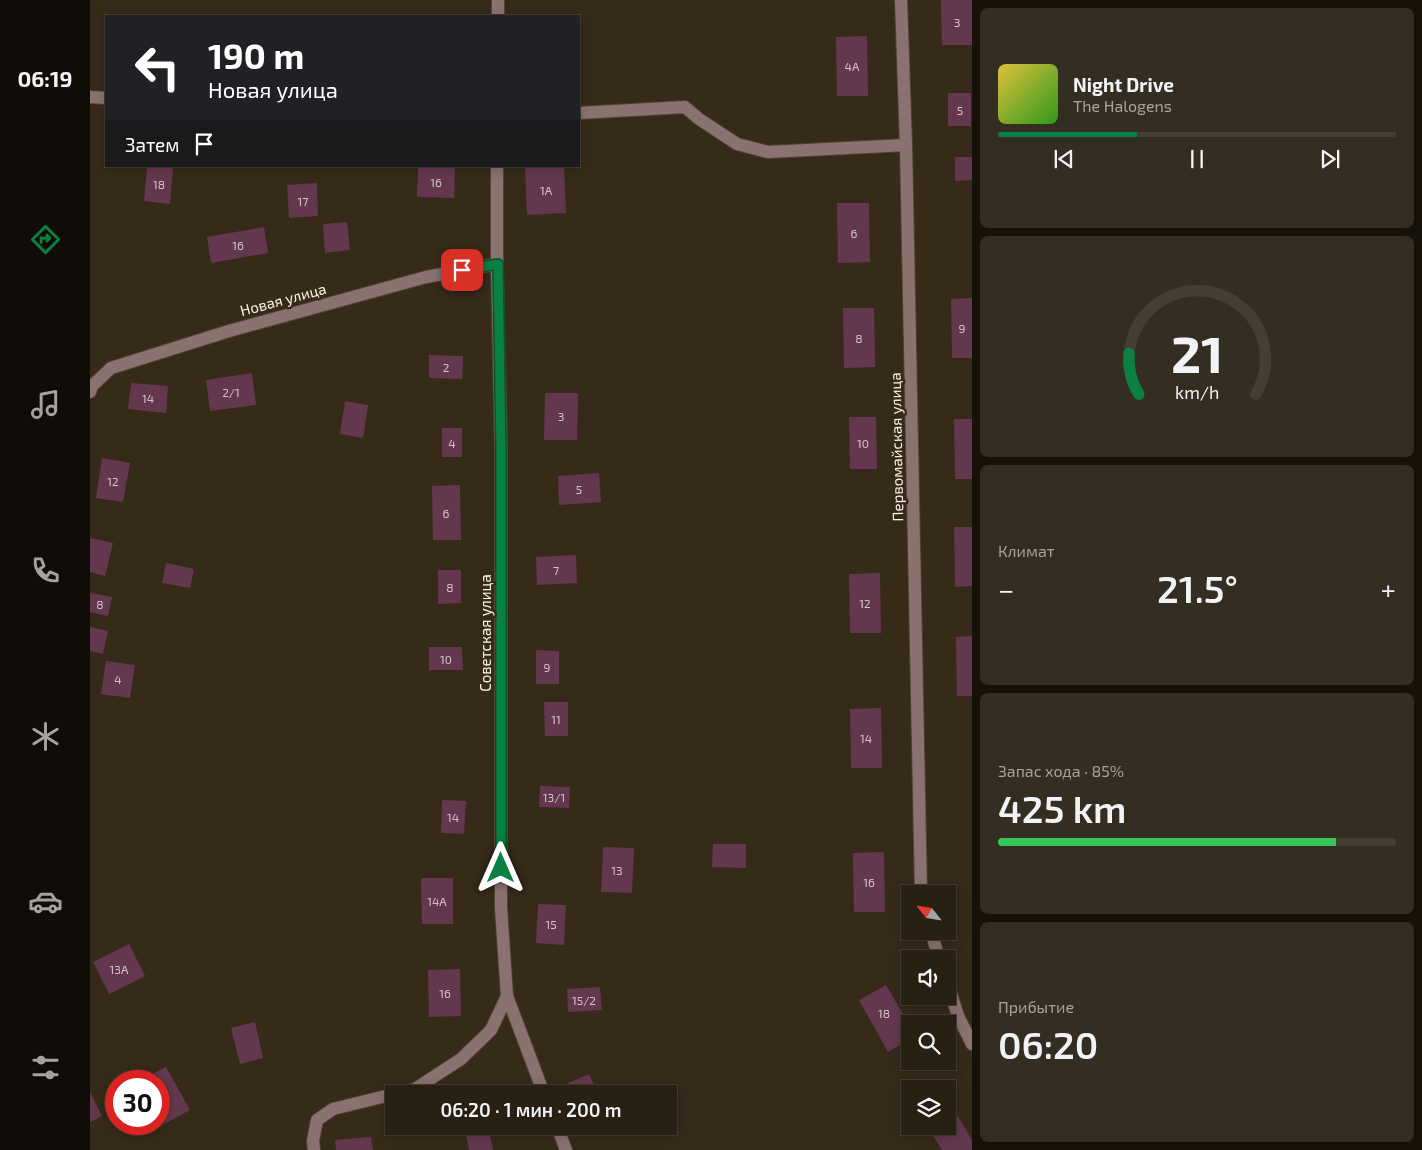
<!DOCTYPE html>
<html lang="ru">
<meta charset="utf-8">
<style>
body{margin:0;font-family:"Exo 2",sans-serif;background:#342d21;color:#f1f3f6;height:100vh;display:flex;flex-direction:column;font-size:19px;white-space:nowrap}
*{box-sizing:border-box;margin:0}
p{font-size:16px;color:#a5a3a0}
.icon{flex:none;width:28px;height:28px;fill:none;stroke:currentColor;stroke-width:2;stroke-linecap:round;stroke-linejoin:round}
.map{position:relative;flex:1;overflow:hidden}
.details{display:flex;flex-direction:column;gap:8px;padding:8px;background:#16120a;width:450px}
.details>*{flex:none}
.banner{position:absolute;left:15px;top:15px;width:475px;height:152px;border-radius:0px;box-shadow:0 2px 12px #0003,0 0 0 1px #443e33;background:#202124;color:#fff;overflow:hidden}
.needle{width:32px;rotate:300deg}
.fabs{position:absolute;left:811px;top:885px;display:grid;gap:10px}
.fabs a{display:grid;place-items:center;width:55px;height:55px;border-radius:0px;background:#282013;box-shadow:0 2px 12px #0003,0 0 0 1px #443e33;font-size:25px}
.speed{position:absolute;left:15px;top:1070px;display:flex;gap:10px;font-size:25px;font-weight:700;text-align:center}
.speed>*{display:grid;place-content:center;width:65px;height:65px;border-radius:50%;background:#282013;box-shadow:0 2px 12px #0003,0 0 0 1px #443e33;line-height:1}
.speed .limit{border:8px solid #d22;background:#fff;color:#111}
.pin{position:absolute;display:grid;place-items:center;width:42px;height:42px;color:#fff;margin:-21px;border-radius:10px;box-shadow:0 2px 8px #0006}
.me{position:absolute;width:55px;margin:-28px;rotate:0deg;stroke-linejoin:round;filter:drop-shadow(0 0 4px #0008)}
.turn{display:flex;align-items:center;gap:18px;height:105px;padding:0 20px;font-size:22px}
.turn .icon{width:65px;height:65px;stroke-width:2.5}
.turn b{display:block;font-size:35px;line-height:42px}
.then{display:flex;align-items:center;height:48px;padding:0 20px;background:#0003;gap:10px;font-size:19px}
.big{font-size:38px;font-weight:600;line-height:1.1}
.details .widget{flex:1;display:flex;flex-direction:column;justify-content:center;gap:8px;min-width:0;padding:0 18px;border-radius:8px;background:#342d21}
.details .dial{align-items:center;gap:0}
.dial svg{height:130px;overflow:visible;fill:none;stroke:#443e33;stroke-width:7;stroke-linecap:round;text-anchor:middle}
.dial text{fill:#f1f3f6;stroke:none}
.song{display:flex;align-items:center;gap:15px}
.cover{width:60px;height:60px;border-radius:8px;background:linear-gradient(135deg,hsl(50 70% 55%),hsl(110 70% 35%))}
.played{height:5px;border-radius:2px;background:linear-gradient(90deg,#0b8043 35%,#443e33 35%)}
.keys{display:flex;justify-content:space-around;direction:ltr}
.heat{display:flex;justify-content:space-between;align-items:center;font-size:28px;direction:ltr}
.charge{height:8px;border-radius:4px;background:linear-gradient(90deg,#34c759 85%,#443e33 0)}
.trip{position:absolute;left:295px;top:1085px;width:292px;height:50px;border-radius:0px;background:#282013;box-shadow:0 2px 12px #0003,0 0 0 1px #443e33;font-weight:600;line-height:50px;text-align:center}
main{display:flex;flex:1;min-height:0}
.tabs{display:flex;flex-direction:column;width:90px;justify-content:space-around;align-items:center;background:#100d08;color:#a5a3a0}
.tabs .icon{width:35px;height:35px}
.tabs .on{color:#0b8043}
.tabs b{font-size:22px;color:#f1f3f6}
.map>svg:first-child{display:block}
</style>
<main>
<nav class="tabs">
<b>06:19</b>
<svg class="icon on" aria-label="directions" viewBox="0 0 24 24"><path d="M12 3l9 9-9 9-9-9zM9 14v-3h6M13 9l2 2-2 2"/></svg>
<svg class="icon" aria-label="music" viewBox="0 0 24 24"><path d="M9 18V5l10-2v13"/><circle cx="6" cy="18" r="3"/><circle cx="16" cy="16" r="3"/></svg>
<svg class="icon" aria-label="phone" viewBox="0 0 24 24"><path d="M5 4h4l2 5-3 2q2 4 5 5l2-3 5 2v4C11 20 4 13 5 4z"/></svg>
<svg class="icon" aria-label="climate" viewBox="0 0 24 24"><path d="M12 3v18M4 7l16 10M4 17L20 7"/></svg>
<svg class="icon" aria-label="car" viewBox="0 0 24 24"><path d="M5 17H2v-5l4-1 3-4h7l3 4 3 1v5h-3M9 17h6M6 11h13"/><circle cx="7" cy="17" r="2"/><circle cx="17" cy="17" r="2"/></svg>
<svg class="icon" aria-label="filters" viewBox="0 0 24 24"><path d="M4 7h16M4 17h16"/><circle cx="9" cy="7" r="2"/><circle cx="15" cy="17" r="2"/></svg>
</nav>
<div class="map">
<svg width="882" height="1150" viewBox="0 0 882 1150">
<rect width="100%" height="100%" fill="#362a19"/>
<g fill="#63384e">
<path d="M 851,0 L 882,0 L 882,45 L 852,45 Z"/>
<path d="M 777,36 L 778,96 L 747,96 L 746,37 Z"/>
<rect x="858" y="93" width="23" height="33"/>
<path d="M 865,157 L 882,157 L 882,180 L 865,181 Z"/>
<path d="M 57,166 L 83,166 L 80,204 L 54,201 Z"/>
<path d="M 328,166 L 365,166 L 364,198 L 327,197 Z"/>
<path d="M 435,166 L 474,166 L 476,213 L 437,215 Z"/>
<path d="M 227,183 L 228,216 L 199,218 L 197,185 Z"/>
<path d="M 747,203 L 779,203 L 780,262 L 748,263 Z"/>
<path d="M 257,222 L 260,250 L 235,253 L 233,224 Z"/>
<path d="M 174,227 L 178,253 L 121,263 L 117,237 Z"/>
<path d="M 882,298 L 882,358 L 862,358 L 861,299 Z"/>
<path d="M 753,308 L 784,308 L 785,367 L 754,368 Z"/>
<path d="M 339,355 L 373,356 L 372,379 L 339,378 Z"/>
<path d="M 162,373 L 166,405 L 120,411 L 116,380 Z"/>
<path d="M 41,383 L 78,386 L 76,413 L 38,409 Z"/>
<path d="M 455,393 L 488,393 L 487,440 L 454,440 Z"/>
<path d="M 255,401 L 278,405 L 273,438 L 250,434 Z"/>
<path d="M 759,417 L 786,417 L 787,469 L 760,469 Z"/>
<path d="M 864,419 L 882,419 L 882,479 L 865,479 Z"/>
<rect x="352" y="428" width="20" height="29"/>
<path d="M 12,458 L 40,463 L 33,502 L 6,498 Z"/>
<path d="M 509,473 L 511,502 L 469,505 L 468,476 Z"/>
<path d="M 370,485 L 371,540 L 343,540 L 342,486 Z"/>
<path d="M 864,527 L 882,527 L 882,586 L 865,587 Z"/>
<path d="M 0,538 L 23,543 L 15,576 L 0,572 Z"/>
<path d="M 486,555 L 487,583 L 447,585 L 446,557 Z"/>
<path d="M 76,563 L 104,569 L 100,588 L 72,583 Z"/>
<path d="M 348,570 L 371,570 L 371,603 L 348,604 Z"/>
<path d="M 790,573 L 791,633 L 760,633 L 759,574 Z"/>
<path d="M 0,593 L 22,597 L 18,616 L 0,612 Z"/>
<path d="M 0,627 L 18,631 L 13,654 L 0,651 Z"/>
<path d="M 882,636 L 882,696 L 867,696 L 866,637 Z"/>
<path d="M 339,647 L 372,647 L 373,670 L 339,670 Z"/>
<path d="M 446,650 L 469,651 L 469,684 L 446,684 Z"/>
<path d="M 16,661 L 45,665 L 40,698 L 11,694 Z"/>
<path d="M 454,702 L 478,702 L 478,736 L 455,736 Z"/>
<path d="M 791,708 L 792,768 L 761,768 L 760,709 Z"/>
<path d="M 450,786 L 480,787 L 479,808 L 449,807 Z"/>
<path d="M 352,800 L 376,801 L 374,834 L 351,833 Z"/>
<path d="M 623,844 L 656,844 L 656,868 L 622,867 Z"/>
<path d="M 513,847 L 544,848 L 542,893 L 511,892 Z"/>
<path d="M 794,852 L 795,912 L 764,912 L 763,853 Z"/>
<path d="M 331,878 L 363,878 L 363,924 L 332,924 Z"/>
<path d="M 448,904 L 476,905 L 474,945 L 446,943 Z"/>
<path d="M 39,944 L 55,976 L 19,994 L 3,962 Z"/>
<path d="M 370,969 L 371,1016 L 339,1017 L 338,970 Z"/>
<path d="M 796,985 L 820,1026 L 820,1039 L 798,1052 L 769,1000 Z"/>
<path d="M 510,987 L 512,1010 L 478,1012 L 477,989 Z"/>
<path d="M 165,1022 L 173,1058 L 150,1064 L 141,1028 Z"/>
<path d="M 76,1067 L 100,1110 L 65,1129 L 62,1124 L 69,1124 L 69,1081 L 49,1081 Z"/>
<path d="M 499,1074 L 508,1094 L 483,1094 L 478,1083 Z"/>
<path d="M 0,1092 L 12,1116 L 0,1122 Z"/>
<path d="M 858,1100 L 882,1140 L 882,1150 L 852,1150 L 837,1126 L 858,1126 Z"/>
<path d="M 374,1126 L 398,1126 L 403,1150 L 379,1150 Z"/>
<path d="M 281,1137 L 283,1150 L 246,1150 L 245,1140 Z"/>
</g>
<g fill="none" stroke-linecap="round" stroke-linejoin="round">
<g stroke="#514636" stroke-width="14">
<g id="minor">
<path d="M 408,0 L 408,16"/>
<path d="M 811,0 L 816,145 L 831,894"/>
<path d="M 0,97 L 16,98"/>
<path d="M 489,113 L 595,107 L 609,119 L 647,144 L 678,152 L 816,145"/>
<path d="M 407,166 L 407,264 L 411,448 L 411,908 L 417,996 L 454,1094"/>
<path d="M 0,392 L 2,386 L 21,368 L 139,331 L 336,277 L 407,264"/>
<path d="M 841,931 L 849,959"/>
<path d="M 858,984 L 868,1016 L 882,1044"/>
<path d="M 305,1094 L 325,1089 L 371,1059 L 401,1030 L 417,996"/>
<path d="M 467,1126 L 476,1150"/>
<path d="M 224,1150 L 223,1141 L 227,1120 L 243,1109 L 304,1094"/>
</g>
</g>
<use href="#minor" stroke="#8a7270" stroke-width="12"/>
</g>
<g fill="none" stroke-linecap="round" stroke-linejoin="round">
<g stroke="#07532c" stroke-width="12">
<path id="route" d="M 372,270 L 408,264 L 411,448 L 411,868"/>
</g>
<use href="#route" stroke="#0b8043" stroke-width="9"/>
</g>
<g text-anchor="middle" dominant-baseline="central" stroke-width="5" stroke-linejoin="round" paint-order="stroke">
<g font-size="12" fill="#d4c4c2">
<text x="867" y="22">3</text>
<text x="762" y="66">4А</text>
<text x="870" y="110">5</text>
<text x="346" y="182">16</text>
<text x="69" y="184">18</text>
<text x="456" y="190">1А</text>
<text x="213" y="201">17</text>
<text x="764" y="233">6</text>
<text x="148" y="245">16</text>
<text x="872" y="328">9</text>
<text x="769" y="338">8</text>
<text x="356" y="367">2</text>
<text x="141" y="392">2/1</text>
<text x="58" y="398">14</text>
<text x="471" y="416">3</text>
<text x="362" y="443">4</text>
<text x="773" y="443">10</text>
<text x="23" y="481">12</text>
<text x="489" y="489">5</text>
<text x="356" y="513">6</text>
<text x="466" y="570">7</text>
<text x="360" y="587">8</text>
<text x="775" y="603">12</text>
<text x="10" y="604">8</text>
<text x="356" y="659">10</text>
<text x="457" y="667">9</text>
<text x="28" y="679">4</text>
<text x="466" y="719">11</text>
<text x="776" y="738">14</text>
<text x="464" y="797">13/1</text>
<text x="363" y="817">14</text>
<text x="527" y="870">13</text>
<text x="779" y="882">16</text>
<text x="347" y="901">14А</text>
<text x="461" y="924">15</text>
<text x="29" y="969">13А</text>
<text x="355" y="993">16</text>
<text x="494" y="1000">15/2</text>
<text x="794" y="1013">18</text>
</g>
<g font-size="15" fill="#faf2e8" stroke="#362a19">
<text transform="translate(193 299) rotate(-15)">Новая улица</text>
<text transform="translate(806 447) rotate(-91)">Первомайская улица</text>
<text transform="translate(395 633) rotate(-90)">Советская улица</text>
</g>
</g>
</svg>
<div class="fabs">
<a><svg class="needle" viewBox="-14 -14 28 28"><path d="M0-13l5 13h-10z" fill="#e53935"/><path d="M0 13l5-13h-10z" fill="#a5a3a0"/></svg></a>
<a><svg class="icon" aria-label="sound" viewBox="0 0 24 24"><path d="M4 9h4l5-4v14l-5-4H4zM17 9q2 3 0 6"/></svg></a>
<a><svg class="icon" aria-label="search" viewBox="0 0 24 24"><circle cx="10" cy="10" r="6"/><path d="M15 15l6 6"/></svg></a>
<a><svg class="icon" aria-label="layers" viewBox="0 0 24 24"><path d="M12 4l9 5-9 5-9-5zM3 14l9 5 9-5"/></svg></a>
</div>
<div class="speed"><div class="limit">30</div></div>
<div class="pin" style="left:372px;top:270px;background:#d93025"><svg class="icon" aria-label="arrive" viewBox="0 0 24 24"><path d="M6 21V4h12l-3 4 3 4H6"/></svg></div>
<svg class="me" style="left:411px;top:868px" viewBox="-20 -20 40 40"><path d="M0-17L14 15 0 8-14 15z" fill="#0b8043" stroke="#fff" stroke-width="4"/></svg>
<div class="trip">06:20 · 1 мин · 200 m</div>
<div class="banner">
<div class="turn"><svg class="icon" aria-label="left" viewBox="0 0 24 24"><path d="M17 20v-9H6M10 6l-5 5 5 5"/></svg><div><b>190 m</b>Новая улица</div></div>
<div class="then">Затем<svg class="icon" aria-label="arrive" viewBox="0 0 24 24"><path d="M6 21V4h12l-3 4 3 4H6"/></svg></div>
</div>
</div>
<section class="details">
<div class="widget">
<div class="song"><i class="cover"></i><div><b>Night Drive</b><p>The Halogens</p></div></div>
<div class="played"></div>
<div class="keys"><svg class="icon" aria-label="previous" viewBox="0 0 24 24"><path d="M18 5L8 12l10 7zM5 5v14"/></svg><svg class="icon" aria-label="pause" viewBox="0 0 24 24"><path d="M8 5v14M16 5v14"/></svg><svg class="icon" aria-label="next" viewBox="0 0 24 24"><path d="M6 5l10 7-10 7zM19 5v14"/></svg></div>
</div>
<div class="widget dial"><svg viewBox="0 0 100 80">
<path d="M14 69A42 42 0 1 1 86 69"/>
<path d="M14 69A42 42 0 0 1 8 44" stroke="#0b8043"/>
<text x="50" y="56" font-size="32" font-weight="700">21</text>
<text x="50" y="72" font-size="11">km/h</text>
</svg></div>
<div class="widget"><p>Климат</p>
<div class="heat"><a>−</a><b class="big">21.5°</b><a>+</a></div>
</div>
<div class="widget"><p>Запас хода · 85%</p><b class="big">425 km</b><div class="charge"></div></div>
<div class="widget"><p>Прибытие</p><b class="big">06:20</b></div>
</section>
</main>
